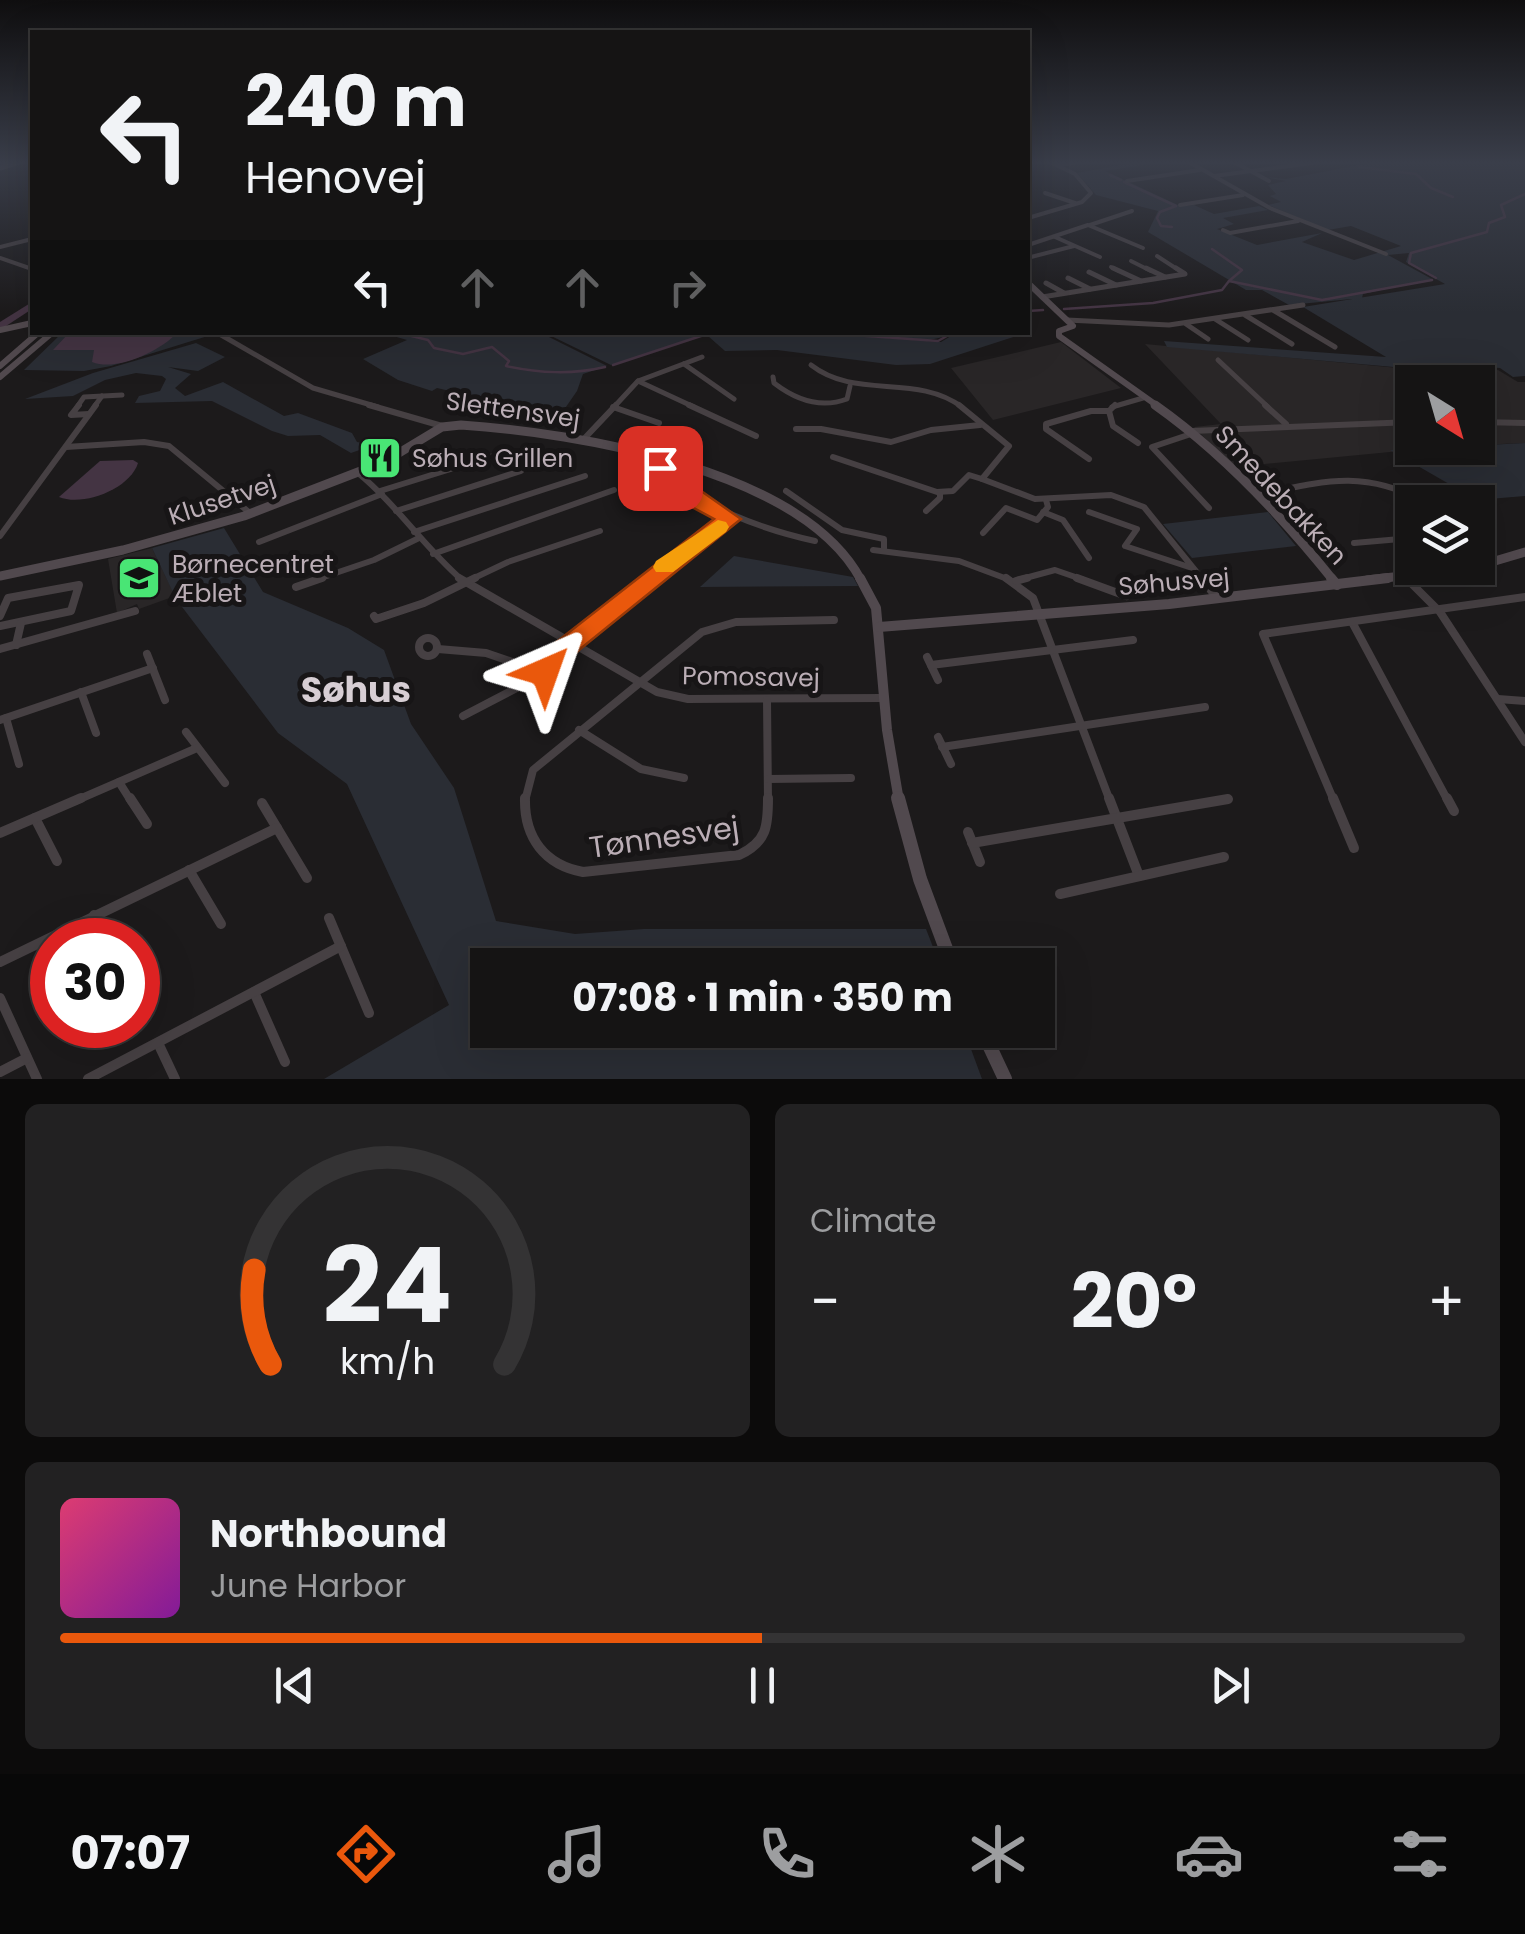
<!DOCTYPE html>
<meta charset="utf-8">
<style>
body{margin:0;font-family:Poppins,sans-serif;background:#222122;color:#f1f3f6;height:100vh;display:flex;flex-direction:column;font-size:38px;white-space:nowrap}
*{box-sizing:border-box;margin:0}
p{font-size:32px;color:#9d9ea0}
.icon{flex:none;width:55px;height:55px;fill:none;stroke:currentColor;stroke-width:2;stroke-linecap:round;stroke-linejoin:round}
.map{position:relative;height:1079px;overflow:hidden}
.drawer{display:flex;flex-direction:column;gap:25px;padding:25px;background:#0c0b0b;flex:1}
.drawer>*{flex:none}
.top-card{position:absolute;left:30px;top:30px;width:1000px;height:305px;border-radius:0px;box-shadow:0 10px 40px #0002,0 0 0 2px #343334;background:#151414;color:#f1f3f6;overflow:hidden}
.needle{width:65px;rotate:143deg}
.buttons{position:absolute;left:1395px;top:365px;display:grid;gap:20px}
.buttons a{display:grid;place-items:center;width:100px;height:100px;border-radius:0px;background:#151414;box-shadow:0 10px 40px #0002,0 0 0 2px #343334;font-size:50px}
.speed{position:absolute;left:30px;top:918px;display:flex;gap:20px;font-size:50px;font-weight:700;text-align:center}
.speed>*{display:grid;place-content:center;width:130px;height:130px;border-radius:50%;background:#151414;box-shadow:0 10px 40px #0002,0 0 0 2px #343334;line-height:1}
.speed .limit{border:15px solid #d22;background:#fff;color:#111}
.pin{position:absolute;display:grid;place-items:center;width:85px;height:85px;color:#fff;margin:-42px;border-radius:20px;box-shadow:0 5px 15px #0006}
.me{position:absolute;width:110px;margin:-55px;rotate:43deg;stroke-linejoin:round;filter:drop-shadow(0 0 8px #0008)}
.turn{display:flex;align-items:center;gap:35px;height:210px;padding:0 50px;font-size:45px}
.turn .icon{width:130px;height:130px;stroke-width:2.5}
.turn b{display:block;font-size:70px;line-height:85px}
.lanes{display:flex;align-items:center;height:95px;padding:0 50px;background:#0003;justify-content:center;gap:50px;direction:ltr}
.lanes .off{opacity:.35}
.big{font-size:75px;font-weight:700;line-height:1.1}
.drawer .card{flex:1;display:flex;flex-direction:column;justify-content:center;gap:15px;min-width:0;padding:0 35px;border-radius:15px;background:#222122}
.drawer .dial{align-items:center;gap:0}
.dial svg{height:260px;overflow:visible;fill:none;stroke:#343334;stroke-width:7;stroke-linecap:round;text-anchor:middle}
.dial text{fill:#f1f3f6;stroke:none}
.song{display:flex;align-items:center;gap:30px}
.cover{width:120px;height:120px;border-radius:15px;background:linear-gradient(135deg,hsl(340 70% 55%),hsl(290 70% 35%))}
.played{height:10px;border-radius:5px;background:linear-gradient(90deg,#ea580c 50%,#343334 50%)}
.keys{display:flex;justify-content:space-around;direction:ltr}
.heat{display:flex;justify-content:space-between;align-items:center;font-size:55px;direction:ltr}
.drawer .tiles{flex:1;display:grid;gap:25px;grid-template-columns:1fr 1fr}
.card:last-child{grid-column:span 2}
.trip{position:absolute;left:470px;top:948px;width:585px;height:100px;border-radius:0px;background:#151414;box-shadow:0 10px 40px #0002,0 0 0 2px #343334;font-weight:700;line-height:100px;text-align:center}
.tabs{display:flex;height:160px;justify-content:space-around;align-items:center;background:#080808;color:#9d9ea0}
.tabs .icon{width:70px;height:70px}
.tabs .current{color:#ea580c}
.tabs b{font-size:45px;color:#f1f3f6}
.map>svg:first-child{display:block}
</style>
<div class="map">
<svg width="1525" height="1079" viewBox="0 0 1525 1079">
<rect width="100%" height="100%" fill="#1c1a1b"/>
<g fill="#292627">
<path d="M 1061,342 L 1121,388 L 993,420 L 951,368 Z"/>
<path d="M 1145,344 L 1461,374 L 1498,370 L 1518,382 L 1525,382 L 1525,443 L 1478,445 L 1478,382 L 1412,382 L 1412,448 L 1432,448 L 1233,467 L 1194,427 L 1221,424 Z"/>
<path d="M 152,548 L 175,596 L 139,609 L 137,604 L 117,613 L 108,559 Z"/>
</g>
<g fill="#2a2d34">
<path d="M 1138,162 L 1162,162 L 1105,171 L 1180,206 L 1194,205 L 1214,214 L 1259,206 L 1268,210 L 1223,218 L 1234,224 L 1217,229 L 1257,245 L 1322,233 L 1302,242 L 1354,260 L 1401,246 L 1351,226 L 1328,230 L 1268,205 L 1281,202 L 1270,196 L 1276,194 L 1268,185 L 1286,181 L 1265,177 L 1286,179 L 1375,162 L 1525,162 L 1525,376 L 1513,377 L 1500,368 L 1463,365 L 1461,373 L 1167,347 L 1164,341 L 1386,357 L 1303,307 L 1445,284 L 1406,262 L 1409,253 L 1388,255 L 1432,279 L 1363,294 L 1362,298 L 1289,305 L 1262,290 L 1246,290 L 1148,232 L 1158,211 L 1096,195 L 1077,173 Z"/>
<path d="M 206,332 L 211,335 L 111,366 L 84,371 L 24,370 L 62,333 Z"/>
<path d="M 539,332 L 607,366 L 583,374 L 577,391 L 559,417 L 437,388 L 432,391 L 398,380 L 363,359 L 407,340 L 383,333 Z"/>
<path d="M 717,332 L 951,333 C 925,349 889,331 859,336 L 941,342 L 956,333 L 1026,333 L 930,364 L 896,365 L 777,350 L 725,351 L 708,336 Z"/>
<path d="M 545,333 L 545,332 L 712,333 L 611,365 Z"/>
<path d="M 196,343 L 225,357 L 198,371 L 168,367 L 191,374 L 175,388 L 185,396 L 223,382 L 284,416 L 298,413 L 352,433 L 357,442 L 374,445 L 351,453 L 320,435 L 288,436 L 272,431 L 212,401 L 135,403 L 139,396 L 160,391 L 166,379 L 162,376 L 136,373 L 105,380 L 73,396 L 25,399 L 93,373 Z"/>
<path d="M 1525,443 L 1525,496 L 1477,500 L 1390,450 Z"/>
<path d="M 1268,512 L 1296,546 L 1192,558 L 1163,524 Z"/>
<path d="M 224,528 L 263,592 L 348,628 L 384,650 L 411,724 L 454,788 L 496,921 L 575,934 L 644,929 L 926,929 L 940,965 L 488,965 L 488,1030 L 964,1030 L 982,1079 L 324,1079 L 449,1005 L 347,784 L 278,733 L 176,599 L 152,548 Z"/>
<path d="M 734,556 L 853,577 L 858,586 L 700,587 Z"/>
</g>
<g fill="#443443">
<path d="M 69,333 L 69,332 L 177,333 C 160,351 117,372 92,362 L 94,350 L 53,350 Z"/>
<path d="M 133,460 L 138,463 C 130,489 83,507 59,497 L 100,461 Z"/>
</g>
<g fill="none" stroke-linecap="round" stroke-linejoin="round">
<g stroke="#443443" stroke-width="2.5">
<path d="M 1359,167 L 1416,174 L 1431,188 L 1453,197"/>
<path d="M 1110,175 L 1121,180"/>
<path d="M 1124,182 L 1176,206 L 1160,212 L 1157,218 L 1161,226 L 1172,227"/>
<path d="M 1212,249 L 1242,270 L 1229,281"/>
<path d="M 1436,278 L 1409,263 L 1411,253 L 1487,232 L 1489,223 L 1505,217 L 1501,205 L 1525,194"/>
<path d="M 1064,309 L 1153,303 L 1222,290 L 1229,281 L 1322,300 L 1432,280"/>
<path d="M 1028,311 L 1043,310"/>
<path d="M 395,332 L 428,340 L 434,348 L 463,354 L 492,347 L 509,361 L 506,366 C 540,373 571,375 605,367"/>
<path d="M 811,332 L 938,341 L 954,332"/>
<path d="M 613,365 L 713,332"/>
</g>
<path fill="#443443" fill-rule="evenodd" d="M 32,302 L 32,309 L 0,330 L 0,322 Z"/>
<g stroke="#464043" stroke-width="4">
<path d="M 1189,162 L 1270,208 L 1386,254"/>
<path d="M 1234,162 L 1269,181"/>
<path d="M 1058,165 L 1079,162"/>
<path d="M 1214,176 L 1319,162"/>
<path d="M 1127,181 L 1200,170"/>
<path d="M 1045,193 L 1075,203"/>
<path d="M 1180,205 L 1243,195"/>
<path d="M 1028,218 L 1082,202 L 1091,193 L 1075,174 L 1050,162"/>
<path d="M 1090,225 L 1132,211"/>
<path d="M 1223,230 L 1230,233 L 1298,221"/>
<path d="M 1055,237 L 1100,257"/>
<path d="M 1028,245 L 1088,225 L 1143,248"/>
<path d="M 0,247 L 32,239"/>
<path d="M 1157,256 L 1180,271"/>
<path d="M 1031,257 L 1074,246"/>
<path d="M 0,258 L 32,269"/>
<path d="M 1131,261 L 1151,271"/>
<path d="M 1111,267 L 1119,271"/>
</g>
<g stroke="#464043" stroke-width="5">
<path d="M 1113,268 L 1141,281"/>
<path d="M 1146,268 L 1165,277"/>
<path d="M 1176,268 L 1184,273"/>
<path d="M 1089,272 L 1116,285"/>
<path d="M 1068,278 L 1090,289"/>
<path d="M 1046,283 L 1064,293"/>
<path d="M 1042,297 L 1185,274"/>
<path d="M 1273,310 L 1335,347"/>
<path d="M 1245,315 L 1292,344"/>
<path d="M 1215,319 L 1248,340"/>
<path d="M 1067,320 L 1169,325 L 1303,305"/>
<path d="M 1186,324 L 1208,339"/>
<path d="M 216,332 L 313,388 L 378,407"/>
<path d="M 1218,360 L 1268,407"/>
<path d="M 684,364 L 734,399"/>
<path d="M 811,365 C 856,400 916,373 962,407"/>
<path d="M 773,377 L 774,383 C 796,400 820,409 847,399 L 850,386"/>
<path d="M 77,407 L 84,397 L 122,395"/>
<path d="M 94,407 L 102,396"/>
<path d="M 614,407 L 638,381"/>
<path d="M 694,407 L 638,381 L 702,357"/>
<path d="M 1112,407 L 1143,398"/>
</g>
<g stroke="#464043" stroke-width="6">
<path d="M 79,405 L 71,415 L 89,414"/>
<path d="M 369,405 L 442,426"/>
<path d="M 689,405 L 756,436"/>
<path d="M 959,405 L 1009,446 L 982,479 L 1035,499 L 1111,495 L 1144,507 L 1203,580"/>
<path d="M 1115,405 L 1109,411 L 1113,426 L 1138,443"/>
<path d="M 1265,405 L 1286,424"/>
<path d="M 613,407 L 659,423"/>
<path d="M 1478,422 L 1525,423"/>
<path d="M 796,429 L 821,429 L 891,442 L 931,430 L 980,425"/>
<path d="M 1192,431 L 1412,422"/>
<path d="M 1194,433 L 1152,447 L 1209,508"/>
<path d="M 582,441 L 616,405"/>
<path d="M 66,447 L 144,442 L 169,446 L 250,513"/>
<path d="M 635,452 L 660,473"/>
<path d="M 833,457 L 937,492 L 953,491 L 969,475 L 982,479"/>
<path d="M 1089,459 L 1046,429 L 1046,424 L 1091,411 L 1109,411"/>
<path d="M 667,460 L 659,468 L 660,473 C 709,508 756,528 815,541"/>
<path d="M 358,473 C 397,505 424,547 462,580"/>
<path d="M 380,491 L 499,454"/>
<path d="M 786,491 L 842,530 L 884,539 L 884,550"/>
<path d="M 1258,495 C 1324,481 1363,469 1425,502"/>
<path d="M 396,511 L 521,471"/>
<path d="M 926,511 L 940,498 L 940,493"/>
<path d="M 1043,512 L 1063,520 L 1089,558"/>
<path d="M 1089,512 L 1137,529 L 1125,546 L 1192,568"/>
<path d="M 414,532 L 585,476"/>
<path d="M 983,533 L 1006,508 L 1037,520 L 1048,507 L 1046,500"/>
<path d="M 0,536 L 96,405"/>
<path d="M 259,542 L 382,494"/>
<path d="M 1354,543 L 1412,538"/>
<path d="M 873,550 L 959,561 L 1010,580"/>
<path d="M 433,554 L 614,490"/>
<path d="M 315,580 L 374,560 L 419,538"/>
<path d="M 470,580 L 508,562 L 600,531"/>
<path d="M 648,580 L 730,519"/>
<path d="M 1018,580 L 1055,570 L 1084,580"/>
</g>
<g stroke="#464043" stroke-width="8">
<path d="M 459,578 L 657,692 L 688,699 L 884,698"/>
<path d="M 1006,578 L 1033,598 L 1110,801"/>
<path d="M 1077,578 L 1126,596"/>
<path d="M 1201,578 L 1217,598"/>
<path d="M 1406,578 L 1440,612 L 1525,742"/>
<path d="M 1016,581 L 1027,578"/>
<path d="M 296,587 L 322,578"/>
<path d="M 0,616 L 8,598 L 79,585 L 71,611 L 0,626"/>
<path d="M 374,616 L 376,619 L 424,603 L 475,578"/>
<path d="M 1352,622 L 1448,801"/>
<circle cx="428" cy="647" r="9"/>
<path d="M 16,645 L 21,623"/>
<path d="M 0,649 L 135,611"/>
<path d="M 438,649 L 486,653 L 524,666 L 551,660 L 651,578"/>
<path d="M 147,654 L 165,700"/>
<path d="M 927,657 L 938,680"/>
<path d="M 931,665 L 1133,640"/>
<path d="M 81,692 L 96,733"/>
<path d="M 1498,699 L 1525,701"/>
<path d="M 767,700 L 768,801"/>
<path d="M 463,716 L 538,677 L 550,662"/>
<path d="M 6,718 L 19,764"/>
<path d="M 0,720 L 153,668"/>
<path d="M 579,730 L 641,769 L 684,778"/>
<path d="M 186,732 L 225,783"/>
<path d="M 938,737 L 951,764"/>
<path d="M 942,747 L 1205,707"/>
<path d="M 768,779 L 851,778"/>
<path d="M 119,782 L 131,801"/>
<path d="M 75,801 L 197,748"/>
<path d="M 525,801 L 533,770 L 702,632 L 736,622 L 834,620"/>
<path d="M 1218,801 L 1228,799"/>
<path d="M 1334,801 L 1263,634 L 1525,597"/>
</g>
<g stroke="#464043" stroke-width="10">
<path d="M 130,798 L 147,824"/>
<path d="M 525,798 C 524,838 545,865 583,872 L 739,855 C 767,842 768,826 768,798"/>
<path d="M 1109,798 L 1139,876"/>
<path d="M 1333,798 L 1354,848"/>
<path d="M 1447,798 L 1454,811"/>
<path d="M 262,803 L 307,878"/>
<path d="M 35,818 L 57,861"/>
<path d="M 968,832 L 980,862"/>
<path d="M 0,833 L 81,798"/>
<path d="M 972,843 L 1228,799"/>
<path d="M 189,870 L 221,924"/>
<path d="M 1060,894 L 1224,857"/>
<path d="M 94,915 L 108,940"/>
<path d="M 329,918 L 369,1013"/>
<path d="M 0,962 L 277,828"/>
<path d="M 254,992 L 285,1062"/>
<path d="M 0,998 L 37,1079"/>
<path d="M 158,1043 L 175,1079"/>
<path d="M 0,1072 L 27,1058"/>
<path d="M 88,1079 L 341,946"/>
</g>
<path stroke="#51494e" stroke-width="5" d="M 0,168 L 19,162"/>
<g stroke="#51494e" stroke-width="6">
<path d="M 1028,283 L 1073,326 L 1059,331 L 1059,336 L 1159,407"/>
<path d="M 0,330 L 32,323"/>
<path d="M 0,366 L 39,332"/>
<path d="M 0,377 L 53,332"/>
</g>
<g stroke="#51494e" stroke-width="9">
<path d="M 1155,405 C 1223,453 1281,515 1333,580"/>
<path d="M 1478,566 L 1525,552"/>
<path d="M 0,576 L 123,550 L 244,516 L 384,462 L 442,427 L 461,425 C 577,433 802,469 861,580"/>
<path d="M 1367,580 L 1472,568"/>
</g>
<g stroke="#51494e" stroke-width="10">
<path d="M 860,578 L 876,608 L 887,730 L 899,801"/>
<path d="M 1331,578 L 1337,585"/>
<path d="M 879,627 L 1169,604 L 1388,578"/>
</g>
<g stroke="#51494e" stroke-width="14">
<path d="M 898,798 L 920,879 L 952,965"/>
<path d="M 982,1030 L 1005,1079"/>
</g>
</g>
<linearGradient id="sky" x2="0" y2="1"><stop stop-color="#0f0e0f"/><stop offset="0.52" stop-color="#3a3e4a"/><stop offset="1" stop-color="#3a3e4a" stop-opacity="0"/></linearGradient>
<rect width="1525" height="313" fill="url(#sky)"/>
<path fill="#ea580c" stroke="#983908" stroke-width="2.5" d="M 660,462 L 741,519 L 579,650 L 561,666 L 554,679 L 535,679 L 531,672 L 541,654 L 714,519 L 690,506 L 652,472 L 649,468 L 652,464 Z"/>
<path fill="#f59e0b" d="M 718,520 L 726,522 L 729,527 L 726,532 L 673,572 L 656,572 L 653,567 L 656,561 Z"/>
<defs>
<g id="restaurant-square" transform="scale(2.25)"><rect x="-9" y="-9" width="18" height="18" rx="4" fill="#49e575" stroke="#171516"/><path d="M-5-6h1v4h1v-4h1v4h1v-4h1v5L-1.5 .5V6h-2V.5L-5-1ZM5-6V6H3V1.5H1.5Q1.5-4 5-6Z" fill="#111"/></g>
<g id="school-square" transform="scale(2.25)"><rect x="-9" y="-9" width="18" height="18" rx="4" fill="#49e575" stroke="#171516"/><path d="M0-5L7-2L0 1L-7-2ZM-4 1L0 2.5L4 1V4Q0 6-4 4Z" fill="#111"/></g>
</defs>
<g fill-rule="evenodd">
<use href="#restaurant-square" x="380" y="458"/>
<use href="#school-square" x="139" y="578"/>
</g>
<g text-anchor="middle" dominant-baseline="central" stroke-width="10" stroke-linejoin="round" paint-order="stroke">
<g font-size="25" fill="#bbaeb6" stroke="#171516">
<text transform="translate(513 410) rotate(8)">Slettensvej</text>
<text transform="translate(1281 495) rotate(47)">Smedebakken</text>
<text transform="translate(222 500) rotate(-18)">Klusetvej</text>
<text transform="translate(1174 582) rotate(-5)">Søhusvej</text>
<text transform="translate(751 677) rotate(1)">Pomosavej</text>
</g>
<g font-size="25" fill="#bbaeb6" stroke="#171516" text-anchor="start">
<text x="412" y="458">Søhus Grillen</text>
<text x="172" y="564">Børnecentret<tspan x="172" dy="29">Æblet</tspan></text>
</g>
<g font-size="30" fill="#bbaeb6" stroke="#171516">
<text transform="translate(664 837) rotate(-8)">Tønnesvej</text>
</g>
<g font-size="35" font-weight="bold" fill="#d7ced4" stroke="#171516">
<text x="356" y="689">Søhus</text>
</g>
</g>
</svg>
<div class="buttons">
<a><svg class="needle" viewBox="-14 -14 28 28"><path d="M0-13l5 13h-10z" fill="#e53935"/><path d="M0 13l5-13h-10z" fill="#9d9ea0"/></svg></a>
<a><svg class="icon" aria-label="layers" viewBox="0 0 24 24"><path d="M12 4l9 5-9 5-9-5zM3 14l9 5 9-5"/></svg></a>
</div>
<div class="speed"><div class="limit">30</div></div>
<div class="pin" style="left:660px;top:468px;background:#d93025"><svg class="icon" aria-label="arrive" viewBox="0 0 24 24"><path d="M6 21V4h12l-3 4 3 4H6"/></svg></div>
<svg class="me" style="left:545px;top:672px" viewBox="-20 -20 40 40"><path d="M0-17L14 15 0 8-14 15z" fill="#ea580c" stroke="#fff" stroke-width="4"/></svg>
<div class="trip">07:08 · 1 min · 350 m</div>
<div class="top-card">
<div class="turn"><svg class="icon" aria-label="left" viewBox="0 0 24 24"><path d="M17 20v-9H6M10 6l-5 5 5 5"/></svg><div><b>240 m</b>Henovej</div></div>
<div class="lanes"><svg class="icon" aria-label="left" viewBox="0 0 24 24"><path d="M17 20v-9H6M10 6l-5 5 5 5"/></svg><svg class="icon off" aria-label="ahead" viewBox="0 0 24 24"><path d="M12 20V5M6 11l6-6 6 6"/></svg><svg class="icon off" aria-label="ahead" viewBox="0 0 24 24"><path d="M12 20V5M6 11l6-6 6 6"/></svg><svg class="icon off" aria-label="right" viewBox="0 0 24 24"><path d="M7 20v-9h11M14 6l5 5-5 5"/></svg></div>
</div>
</div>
<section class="drawer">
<div class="tiles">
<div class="card dial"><svg viewBox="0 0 100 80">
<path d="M14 69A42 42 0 1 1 86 69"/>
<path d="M14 69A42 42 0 0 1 9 40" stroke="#ea580c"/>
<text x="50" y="56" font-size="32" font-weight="700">24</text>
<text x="50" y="72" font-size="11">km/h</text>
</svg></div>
<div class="card"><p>Climate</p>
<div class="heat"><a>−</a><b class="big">20°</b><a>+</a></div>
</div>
<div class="card">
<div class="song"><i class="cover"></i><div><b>Northbound</b><p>June Harbor</p></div></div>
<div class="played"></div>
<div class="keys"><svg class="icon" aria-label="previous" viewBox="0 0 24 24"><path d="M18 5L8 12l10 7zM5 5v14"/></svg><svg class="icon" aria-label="pause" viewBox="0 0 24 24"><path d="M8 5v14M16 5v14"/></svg><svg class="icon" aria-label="next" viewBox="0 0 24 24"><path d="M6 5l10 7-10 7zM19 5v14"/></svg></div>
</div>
</div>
</section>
<nav class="tabs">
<b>07:07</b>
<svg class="icon current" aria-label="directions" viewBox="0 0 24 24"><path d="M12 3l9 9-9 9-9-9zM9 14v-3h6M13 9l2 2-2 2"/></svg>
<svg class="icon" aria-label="music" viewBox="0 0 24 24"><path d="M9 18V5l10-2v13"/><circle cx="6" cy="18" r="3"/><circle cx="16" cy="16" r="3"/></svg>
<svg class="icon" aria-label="phone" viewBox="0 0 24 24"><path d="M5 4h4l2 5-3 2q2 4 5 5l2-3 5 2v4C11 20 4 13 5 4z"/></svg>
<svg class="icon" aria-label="climate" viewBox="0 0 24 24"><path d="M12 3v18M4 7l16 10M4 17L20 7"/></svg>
<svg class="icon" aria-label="car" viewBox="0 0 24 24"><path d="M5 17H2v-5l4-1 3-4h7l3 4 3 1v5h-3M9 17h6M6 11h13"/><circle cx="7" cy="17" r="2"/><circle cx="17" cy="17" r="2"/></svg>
<svg class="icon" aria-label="filters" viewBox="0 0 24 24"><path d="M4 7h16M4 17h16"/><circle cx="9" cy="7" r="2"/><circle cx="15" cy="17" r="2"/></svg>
</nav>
